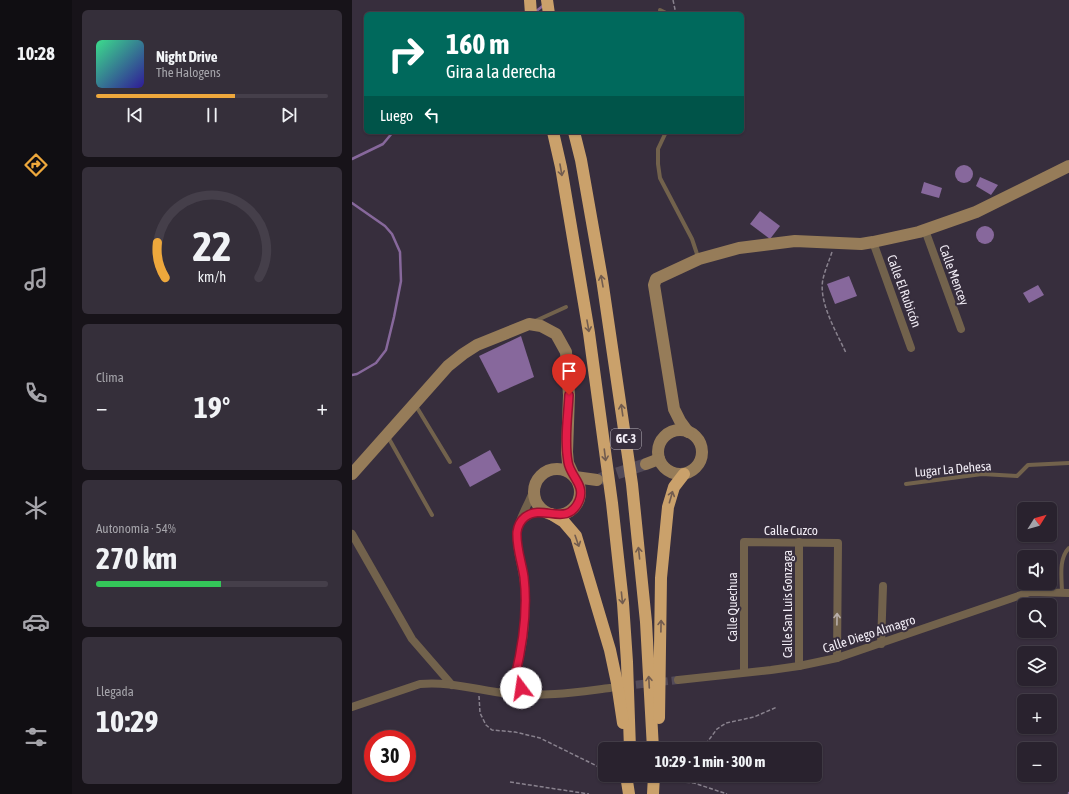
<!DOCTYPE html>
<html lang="es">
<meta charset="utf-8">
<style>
body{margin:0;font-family:"Asap Condensed",sans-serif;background:#352f3a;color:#f1f3f6;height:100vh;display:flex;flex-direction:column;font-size:15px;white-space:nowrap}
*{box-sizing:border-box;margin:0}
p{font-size:13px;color:#a5a4aa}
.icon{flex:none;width:22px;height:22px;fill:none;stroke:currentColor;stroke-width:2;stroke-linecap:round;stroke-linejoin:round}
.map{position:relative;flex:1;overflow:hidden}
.drawer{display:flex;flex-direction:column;gap:10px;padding:10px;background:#171319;width:280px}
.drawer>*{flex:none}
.top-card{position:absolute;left:12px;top:12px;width:380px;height:122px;border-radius:6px;box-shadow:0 1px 3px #0004,0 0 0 1px #453f4a;background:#00695c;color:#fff;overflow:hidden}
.needle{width:26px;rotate:53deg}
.tools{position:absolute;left:665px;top:502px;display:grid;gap:8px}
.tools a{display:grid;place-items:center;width:40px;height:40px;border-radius:6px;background:#29222e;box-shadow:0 1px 3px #0004,0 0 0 1px #453f4a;font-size:20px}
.speed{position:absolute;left:12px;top:730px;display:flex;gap:8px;font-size:20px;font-weight:700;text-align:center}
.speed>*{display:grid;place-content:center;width:52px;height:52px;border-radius:50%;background:#29222e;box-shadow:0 1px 3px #0004,0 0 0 1px #453f4a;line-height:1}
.speed .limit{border:6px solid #d22;background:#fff;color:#111}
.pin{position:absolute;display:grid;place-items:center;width:34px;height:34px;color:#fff;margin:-41px -17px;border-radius:50% 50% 50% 0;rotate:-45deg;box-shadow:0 0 4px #0007}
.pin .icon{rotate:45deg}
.me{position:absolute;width:44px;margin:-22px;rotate:346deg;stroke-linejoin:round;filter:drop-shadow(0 0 3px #0008)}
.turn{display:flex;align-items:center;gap:14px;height:84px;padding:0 16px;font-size:18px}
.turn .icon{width:52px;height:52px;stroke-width:2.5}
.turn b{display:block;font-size:28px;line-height:34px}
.then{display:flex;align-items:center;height:38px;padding:0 16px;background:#0003;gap:8px;font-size:15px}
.big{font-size:30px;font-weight:700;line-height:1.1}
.drawer .widget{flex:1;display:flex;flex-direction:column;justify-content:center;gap:6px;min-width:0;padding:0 14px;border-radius:6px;background:#352f3a}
.drawer .dial{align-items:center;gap:0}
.dial svg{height:104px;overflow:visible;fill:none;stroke:#453f4a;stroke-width:7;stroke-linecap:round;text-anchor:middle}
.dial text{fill:#f1f3f6;stroke:none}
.song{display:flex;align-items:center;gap:12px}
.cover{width:48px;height:48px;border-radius:6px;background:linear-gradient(135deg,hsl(150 70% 55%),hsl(250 70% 35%))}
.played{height:4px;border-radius:2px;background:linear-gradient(90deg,#eea83c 60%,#453f4a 60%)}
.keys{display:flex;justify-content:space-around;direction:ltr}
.heat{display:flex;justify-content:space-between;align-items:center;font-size:22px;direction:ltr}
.charge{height:6px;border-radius:3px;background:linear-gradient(90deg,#34c759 54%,#453f4a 0)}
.trip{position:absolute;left:246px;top:742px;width:224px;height:40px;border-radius:6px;background:#29222e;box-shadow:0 1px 3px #0004,0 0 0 1px #453f4a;font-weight:700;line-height:40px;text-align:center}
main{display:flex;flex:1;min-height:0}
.menu{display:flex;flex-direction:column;width:72px;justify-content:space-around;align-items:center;background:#100e12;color:#a5a4aa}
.menu .icon{width:28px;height:28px}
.menu .current{color:#eea83c}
.menu b{font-size:18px;color:#f1f3f6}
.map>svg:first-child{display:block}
</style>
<main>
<nav class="menu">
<b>10:28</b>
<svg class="icon current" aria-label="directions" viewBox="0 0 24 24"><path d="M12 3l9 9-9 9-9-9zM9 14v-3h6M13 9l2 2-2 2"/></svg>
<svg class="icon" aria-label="music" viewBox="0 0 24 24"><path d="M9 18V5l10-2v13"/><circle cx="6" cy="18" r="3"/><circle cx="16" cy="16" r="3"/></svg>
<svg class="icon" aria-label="phone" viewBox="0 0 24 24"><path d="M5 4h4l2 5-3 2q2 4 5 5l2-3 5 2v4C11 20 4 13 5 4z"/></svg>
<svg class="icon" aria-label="climate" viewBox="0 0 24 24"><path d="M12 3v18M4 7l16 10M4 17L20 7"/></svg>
<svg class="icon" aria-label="car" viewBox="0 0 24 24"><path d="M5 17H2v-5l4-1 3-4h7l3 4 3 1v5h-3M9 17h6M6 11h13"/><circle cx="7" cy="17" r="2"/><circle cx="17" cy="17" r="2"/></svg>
<svg class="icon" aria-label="filters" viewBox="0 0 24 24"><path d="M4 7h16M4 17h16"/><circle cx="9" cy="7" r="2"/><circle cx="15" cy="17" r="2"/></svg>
</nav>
<section class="drawer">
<div class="widget">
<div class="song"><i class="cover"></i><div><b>Night Drive</b><p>The Halogens</p></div></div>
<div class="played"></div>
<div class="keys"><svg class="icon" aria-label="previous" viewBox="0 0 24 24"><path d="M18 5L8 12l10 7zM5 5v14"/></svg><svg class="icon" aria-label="pause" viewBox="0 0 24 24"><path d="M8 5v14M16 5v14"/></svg><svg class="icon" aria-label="next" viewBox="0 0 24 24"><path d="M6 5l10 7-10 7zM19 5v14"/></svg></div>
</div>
<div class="widget dial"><svg viewBox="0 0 100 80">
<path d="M14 69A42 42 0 1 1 86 69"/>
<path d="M14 69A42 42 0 0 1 8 42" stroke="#eea83c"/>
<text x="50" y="56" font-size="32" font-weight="700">22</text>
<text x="50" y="72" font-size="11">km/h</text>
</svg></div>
<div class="widget"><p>Clima</p>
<div class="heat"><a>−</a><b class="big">19°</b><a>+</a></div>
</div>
<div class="widget"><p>Autonomía · 54%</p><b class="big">270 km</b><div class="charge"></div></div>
<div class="widget"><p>Llegada</p><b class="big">10:29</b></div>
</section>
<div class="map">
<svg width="717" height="794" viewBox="0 0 717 794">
<rect width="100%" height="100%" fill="#372e3d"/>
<g fill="#87689c">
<circle cx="612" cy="174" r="9"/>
<path d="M 628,177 L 646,185 L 639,195 L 624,186 Z"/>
<path d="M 572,182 L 590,188 L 587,198 L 569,193 Z"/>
<path d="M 408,211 L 428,226 L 418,239 L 398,224 Z"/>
<circle cx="633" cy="235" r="9"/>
<path d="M 497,276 L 505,296 L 483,304 L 475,284 Z"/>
<path d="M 686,285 L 692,295 L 677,303 L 671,293 Z"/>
<path d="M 169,336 L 182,377 L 146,393 L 127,356 Z"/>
<path d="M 138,450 L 149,470 L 118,487 L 107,467 Z"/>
</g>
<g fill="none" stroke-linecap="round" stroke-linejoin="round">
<g stroke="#87689c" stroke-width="2.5">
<path d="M 183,12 L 192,5"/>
<path d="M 0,159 L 31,144 L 41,132"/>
<path d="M 0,203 L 33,226 L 40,234 L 48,252 L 49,281 L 42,317 L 34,350 L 24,363 L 5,374 L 0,375"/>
<path d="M 717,794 L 717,793"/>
</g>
<path stroke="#534b59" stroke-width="8" stroke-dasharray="8 4" stroke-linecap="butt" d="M 272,686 L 326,680"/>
<path stroke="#534b59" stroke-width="12" stroke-dasharray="12 6" stroke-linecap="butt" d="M 248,479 L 294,464"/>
<g stroke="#89828e" stroke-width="1.5" stroke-dasharray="4 2" stroke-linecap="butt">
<path d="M 321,0 L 324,14"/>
<path d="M 480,252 C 477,261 473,270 471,279 C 466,302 485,333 494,353"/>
<path d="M 127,696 L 128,713 L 134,725 L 140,730 L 163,732 L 188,738 L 253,770"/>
<path d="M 350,749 L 365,729 L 374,723 L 402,717 L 425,707"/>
<path d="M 284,779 L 293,779"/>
<path d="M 310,780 L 342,783 L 375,794"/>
<path d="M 320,781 L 328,775"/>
<path d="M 158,782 L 237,794"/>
</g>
<g stroke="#72624c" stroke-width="4">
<path d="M 308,10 L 316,14"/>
<path d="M 314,132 L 306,149 L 306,164 L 308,178 L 340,239 L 346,257"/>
<path d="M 181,322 L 214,307"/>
<path d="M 64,406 L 98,462"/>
<path d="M 36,437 L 80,515"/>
<path d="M 554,484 L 630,474 L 665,476 L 676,465 L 717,463"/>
<path d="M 710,593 C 710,579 706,559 717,548"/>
</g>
<g stroke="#72624c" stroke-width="8">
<path d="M 573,230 L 609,329"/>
<path d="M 521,242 L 559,348"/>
<path d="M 168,522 C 176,515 182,511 193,512"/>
<path d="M 0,534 L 60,639 L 100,685"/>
<path d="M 447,542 L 447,666"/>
<path d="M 529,644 L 531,586"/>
<path d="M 392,672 L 392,542 L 486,543 L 485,658"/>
<path d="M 163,677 L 169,688 L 176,695"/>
<path d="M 326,680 L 419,670 L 447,666 L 485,658 L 678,592 L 717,593"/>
<path d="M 159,694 C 166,665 175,634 173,604 C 173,595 173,586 171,577 C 169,562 163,546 165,531 C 168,516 177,504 182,489"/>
<path d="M 0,707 L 68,684 C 99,681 128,691 159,694 C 193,697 225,692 258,688"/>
</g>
<g stroke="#967c59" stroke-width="12">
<circle cx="328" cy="452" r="22"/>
<path d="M 336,432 L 328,421 L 322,409 L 302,285 L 304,279 L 347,259 L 387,248 L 443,241 L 509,244 L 521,242 L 567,232 L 624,212 L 717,166"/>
<path d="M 294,464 L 307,459"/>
<circle cx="205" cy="492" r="23"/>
<path d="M 0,474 L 96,366 L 111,354 L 125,345 L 177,324 L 189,326 L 204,334 L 214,352 L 217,395 L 215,452 L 216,463 L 221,474"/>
<path d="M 223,477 L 245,480"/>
</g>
<g stroke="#caa16b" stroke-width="12">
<path d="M 178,0 L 179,14"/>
<path d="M 195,0 L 197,14"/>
<path d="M 201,132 L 209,167 L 237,333 L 260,503 L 271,603 L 275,662 L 278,749"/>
<path d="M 222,132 L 229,160 L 250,279 L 280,484 L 294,622 L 301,749"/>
<path d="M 199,514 L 212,522 L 224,536 L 258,650 L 265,683 L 271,723"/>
<path d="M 307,718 L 309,578 L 316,507 L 322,487 L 332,474"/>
<path d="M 274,775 L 277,794"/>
<path d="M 301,794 L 302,775"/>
</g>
</g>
<defs><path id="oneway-shaft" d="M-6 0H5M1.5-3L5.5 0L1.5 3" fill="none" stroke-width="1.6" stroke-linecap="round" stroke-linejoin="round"/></defs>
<g stroke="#725c4f">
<use href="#oneway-shaft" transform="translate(209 170) rotate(80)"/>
<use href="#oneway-shaft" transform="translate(250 281) rotate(-100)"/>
<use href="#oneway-shaft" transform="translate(236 326) rotate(80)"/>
<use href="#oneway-shaft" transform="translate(270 410) rotate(-98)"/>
<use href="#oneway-shaft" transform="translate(253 455) rotate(83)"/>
<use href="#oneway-shaft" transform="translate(319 497) rotate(-74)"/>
<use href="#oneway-shaft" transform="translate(225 541) rotate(71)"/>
<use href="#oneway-shaft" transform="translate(287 553) rotate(-96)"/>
<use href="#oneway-shaft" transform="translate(270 598) rotate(84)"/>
<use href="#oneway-shaft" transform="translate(309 626) rotate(-89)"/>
<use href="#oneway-shaft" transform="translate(297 682) rotate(-93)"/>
</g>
<use stroke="#b8aeaa" href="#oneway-shaft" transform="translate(485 619) rotate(-89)"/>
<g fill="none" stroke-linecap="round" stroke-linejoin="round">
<g stroke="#92132f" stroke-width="10">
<path id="route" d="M 169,688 L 163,677 C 171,644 176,611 172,577 C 170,563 164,547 165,532 C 166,525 168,521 173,517 C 191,503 215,528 227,501 C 234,485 218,476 216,462 C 212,440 216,416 217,395"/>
</g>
<use href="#route" stroke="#e11d48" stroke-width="7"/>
</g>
<g text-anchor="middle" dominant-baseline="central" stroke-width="4" stroke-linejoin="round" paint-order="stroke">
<rect fill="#372e3d" stroke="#bab4be" stroke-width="1" x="259" y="429" width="30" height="20" rx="3"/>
<g font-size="12" font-weight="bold" fill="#f2edf6">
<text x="274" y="439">GC-3</text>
</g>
<g font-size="13" fill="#f2edf6" stroke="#372e3d">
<text transform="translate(602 275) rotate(70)">Calle Mencey</text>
<text transform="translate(552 291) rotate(70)">Calle El Rubicón</text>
<text transform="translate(601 469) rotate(-5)">Lugar La Dehesa</text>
<text x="439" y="530">Calle Cuzco</text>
<text transform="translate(435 604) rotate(-90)">Calle San Luis Gonzaga</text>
<text transform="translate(380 607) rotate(-90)">Calle Quechua</text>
<text transform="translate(517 634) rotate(-18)">Calle Diego Almagro</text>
</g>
</g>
</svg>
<div class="tools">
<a><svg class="needle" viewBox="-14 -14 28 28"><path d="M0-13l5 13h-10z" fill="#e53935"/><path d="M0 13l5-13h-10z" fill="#a5a4aa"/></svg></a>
<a><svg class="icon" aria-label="sound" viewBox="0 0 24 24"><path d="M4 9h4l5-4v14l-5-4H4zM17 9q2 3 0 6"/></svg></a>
<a><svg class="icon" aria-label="search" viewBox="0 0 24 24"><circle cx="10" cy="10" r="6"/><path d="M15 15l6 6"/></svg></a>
<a><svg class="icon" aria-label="layers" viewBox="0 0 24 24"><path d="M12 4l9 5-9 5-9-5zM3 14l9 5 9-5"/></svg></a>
<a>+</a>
<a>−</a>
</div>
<div class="speed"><div class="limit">30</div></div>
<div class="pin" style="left:217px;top:395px;background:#d93025"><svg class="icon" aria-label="arrive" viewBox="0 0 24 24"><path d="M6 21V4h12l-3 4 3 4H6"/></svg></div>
<svg class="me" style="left:169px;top:688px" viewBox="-20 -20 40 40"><circle r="19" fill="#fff"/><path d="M0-13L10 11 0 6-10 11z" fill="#e11d48"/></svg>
<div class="trip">10:29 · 1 min · 300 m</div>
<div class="top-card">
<div class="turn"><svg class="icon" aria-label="right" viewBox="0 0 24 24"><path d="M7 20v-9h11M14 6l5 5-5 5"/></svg><div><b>160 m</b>Gira a la derecha</div></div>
<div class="then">Luego<svg class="icon" aria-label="left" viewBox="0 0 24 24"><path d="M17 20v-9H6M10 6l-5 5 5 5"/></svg></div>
</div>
</div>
</main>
